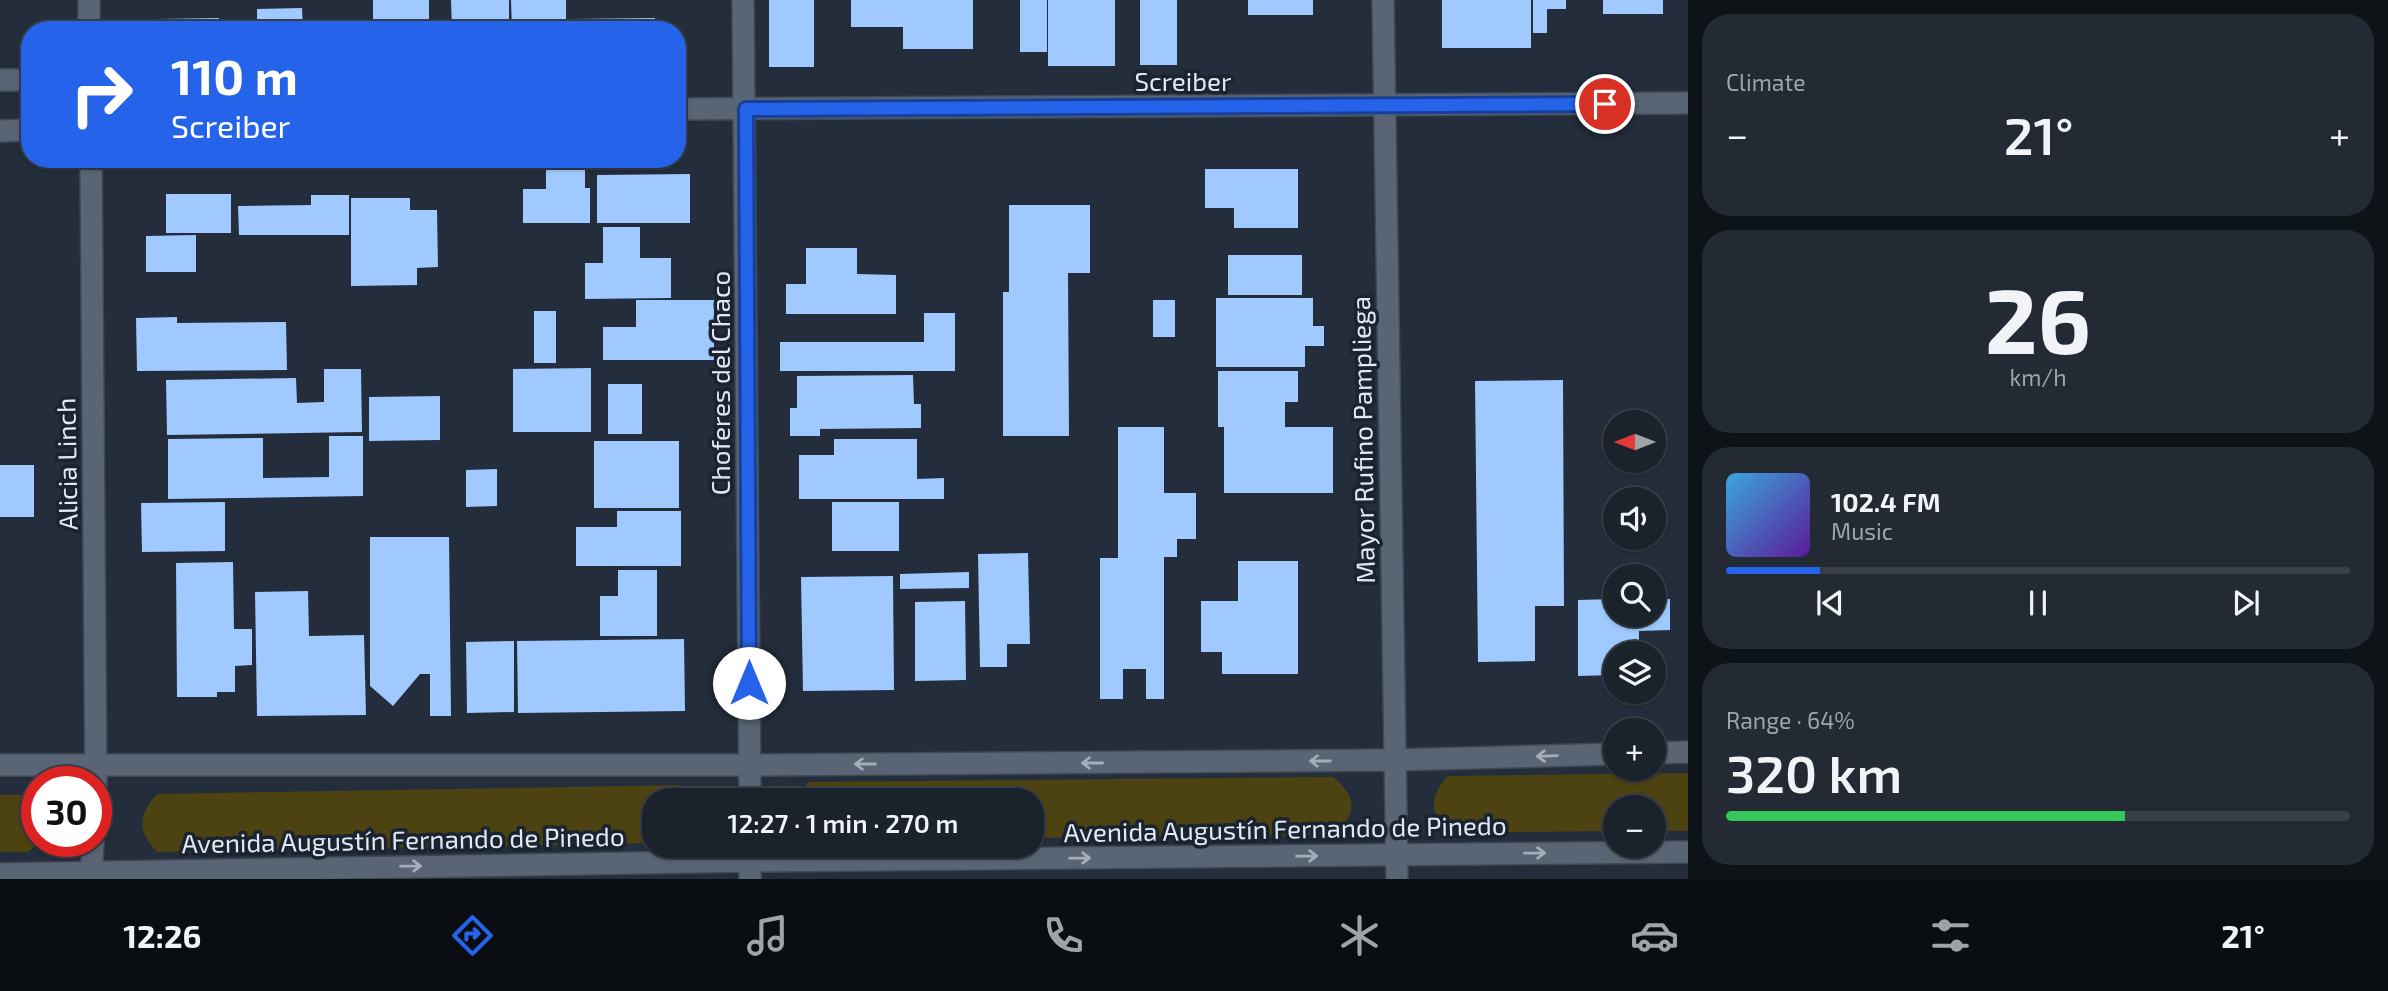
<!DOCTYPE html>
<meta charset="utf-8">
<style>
body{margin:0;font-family:"Exo 2",sans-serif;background:#232a34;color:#f1f3f6;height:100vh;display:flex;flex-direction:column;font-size:26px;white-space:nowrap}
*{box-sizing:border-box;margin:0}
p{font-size:23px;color:#9fa4a9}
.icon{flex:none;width:38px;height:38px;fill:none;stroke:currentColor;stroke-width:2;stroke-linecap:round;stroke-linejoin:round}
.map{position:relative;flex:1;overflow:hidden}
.sheet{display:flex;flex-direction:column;gap:14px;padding:14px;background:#0e1318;width:700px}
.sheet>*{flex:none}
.banner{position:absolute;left:21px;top:21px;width:665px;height:147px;border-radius:28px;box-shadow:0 2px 5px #0004,0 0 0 2px #383f48;background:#2563eb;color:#fff;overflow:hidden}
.needle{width:46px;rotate:270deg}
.controls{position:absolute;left:1603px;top:410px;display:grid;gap:14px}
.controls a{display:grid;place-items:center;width:63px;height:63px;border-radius:50%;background:#1a222c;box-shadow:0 2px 5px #0004,0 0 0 2px #383f48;font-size:35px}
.speed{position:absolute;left:21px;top:766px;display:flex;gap:14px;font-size:35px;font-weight:700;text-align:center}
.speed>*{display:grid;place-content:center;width:91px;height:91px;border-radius:50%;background:#1a222c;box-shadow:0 2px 5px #0004,0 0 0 2px #383f48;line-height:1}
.speed .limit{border:10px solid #d22;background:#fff;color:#111}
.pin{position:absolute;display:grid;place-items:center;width:60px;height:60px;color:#fff;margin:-30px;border:4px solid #fff;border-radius:50%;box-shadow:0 2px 7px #0007}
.me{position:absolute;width:77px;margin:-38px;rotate:0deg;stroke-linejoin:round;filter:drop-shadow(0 0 5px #0008)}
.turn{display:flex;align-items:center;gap:24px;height:147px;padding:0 35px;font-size:32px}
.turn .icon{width:91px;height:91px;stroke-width:2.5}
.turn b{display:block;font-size:49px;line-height:60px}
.big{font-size:52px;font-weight:600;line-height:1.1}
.sheet .widget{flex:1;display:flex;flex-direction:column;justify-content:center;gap:10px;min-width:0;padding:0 24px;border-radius:28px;background:#232a34}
.sheet .dial{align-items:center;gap:0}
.dial b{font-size:91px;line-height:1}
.song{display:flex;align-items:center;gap:21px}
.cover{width:84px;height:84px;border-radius:10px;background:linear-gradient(135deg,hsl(200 70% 55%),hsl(270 70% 35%))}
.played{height:7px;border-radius:4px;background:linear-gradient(90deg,#2563eb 15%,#383f48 15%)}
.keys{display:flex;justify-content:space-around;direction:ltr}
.heat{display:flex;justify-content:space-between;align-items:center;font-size:38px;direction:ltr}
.charge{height:10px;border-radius:5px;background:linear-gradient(90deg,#34c759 64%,#383f48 0)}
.trip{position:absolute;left:642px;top:788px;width:402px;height:70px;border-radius:28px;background:#1a222c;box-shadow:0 2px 5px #0004,0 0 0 2px #383f48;font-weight:600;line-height:70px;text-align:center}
.menu{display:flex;height:112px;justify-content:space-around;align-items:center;background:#0a0e12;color:#9fa4a9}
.menu .icon{width:49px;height:49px}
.menu .active{color:#2563eb}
.menu b{font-size:32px;color:#f1f3f6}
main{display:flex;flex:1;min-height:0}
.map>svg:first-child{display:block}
</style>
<main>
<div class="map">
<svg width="1688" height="879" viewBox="0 0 1688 879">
<rect width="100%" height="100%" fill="#232d3b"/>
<g fill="#4d4211">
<path d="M 1688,773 L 1688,831 L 1654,831 L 1654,807 L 1615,807 L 1615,831 L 1449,833 C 1429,813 1429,797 1448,776 Z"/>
<path d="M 1333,777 C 1358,798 1357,813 1334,835 L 1033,838 L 1032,800 L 796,800 L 808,782 Z"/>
<path d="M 682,785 L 696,800 L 654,800 L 654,843 L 157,852 C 137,831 138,815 157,794 Z"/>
<path d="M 0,795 L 27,795 L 37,803 L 39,842 L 28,852 L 0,852 Z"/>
</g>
<g fill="#9fc9ff">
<rect x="373" y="0" width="56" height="30"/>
<path d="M 451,0 L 509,0 L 509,30 L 452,30 Z"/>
<path d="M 511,0 L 566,0 L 566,30 L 512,30 Z"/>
<rect x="769" y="0" width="45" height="67"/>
<path d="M 851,0 L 973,0 L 973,49 L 903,49 L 903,27 L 851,27 Z"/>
<rect x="1020" y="0" width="27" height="52"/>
<rect x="1048" y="0" width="67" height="66"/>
<rect x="1140" y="0" width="37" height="65"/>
<rect x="1248" y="0" width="65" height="15"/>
<rect x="1442" y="0" width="89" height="48"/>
<path d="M 1533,0 L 1566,0 L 1566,9 L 1547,9 L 1547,33 L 1533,33 Z"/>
<rect x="1603" y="0" width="60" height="14"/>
<path d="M 302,8 L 303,30 L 257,30 L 257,9 Z"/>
<path d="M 219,18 L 219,30 L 157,30 L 157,19 Z"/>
<path d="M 655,18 L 655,30 L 571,30 L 571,19 Z"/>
<path d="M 254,22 L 254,30 L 226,30 L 226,23 Z"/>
<path d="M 546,159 L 585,159 L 585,188 L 590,188 L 590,223 L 523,223 L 523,189 L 546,189 Z"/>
<path d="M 1205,169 L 1298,169 L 1298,228 L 1234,228 L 1234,208 L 1205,208 Z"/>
<path d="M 690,174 L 690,223 L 597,223 L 597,175 Z"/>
<rect x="166" y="194" width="65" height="39"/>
<path d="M 311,195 L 349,195 L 349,235 L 239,235 L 238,206 L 311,205 Z"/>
<path d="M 351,198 L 410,198 L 410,210 L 437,210 L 438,267 L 417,268 L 417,285 L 351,286 Z"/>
<path d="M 1009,205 L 1090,205 L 1090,273 L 1068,273 L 1069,436 L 1003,436 L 1003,292 L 1009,292 Z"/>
<path d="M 603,227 L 640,227 L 640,258 L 671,258 L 671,298 L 585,299 L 585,263 L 603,263 Z"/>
<path d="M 196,235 L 196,272 L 146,272 L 146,236 Z"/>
<path d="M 806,248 L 857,248 L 857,274 L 896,275 L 896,314 L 786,314 L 786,284 L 806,284 Z"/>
<rect x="1228" y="255" width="74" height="40"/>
<path d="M 1216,298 L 1313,298 L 1313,326 L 1324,326 L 1324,346 L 1305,346 L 1305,367 L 1216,367 Z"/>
<path d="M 636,300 L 714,300 L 714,360 L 603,360 L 603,327 L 636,327 Z"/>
<rect x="1153" y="300" width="22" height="37"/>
<rect x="534" y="311" width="22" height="52"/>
<path d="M 924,313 L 955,313 L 955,371 L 780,371 L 780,342 L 924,342 Z"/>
<path d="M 177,317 L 177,323 L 286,322 L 287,370 L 137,371 L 136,318 Z"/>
<path d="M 591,368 L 591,432 L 513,432 L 513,369 Z"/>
<path d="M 324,369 L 361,369 L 362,432 L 167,435 L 166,380 L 296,378 L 297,403 L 324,402 Z"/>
<path d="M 1218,371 L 1298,371 L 1298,402 L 1285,402 L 1285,427 L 1333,427 L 1333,493 L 1224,493 L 1224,427 L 1218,427 Z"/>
<path d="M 913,375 L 914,404 L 921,404 L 921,428 L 820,429 L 820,436 L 790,436 L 790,408 L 797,408 L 797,376 Z"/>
<path d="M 1563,380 L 1564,606 L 1535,606 L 1535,661 L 1478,662 L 1475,381 Z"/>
<rect x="608" y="384" width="34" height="50"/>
<path d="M 440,396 L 440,440 L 369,441 L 369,397 Z"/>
<path d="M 1118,427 L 1164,427 L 1164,493 L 1196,493 L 1196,539 L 1177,539 L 1177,557 L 1164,557 L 1164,699 L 1146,699 L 1146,669 L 1123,669 L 1123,699 L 1100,699 L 1100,558 L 1118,558 Z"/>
<path d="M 329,436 L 363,436 L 363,496 L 168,499 L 168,439 L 263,438 L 263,478 L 329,477 Z"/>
<path d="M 834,439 L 917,439 L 917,479 L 944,478 L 944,499 L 799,499 L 799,455 L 834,455 Z"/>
<rect x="594" y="441" width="85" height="67"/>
<rect x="0" y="465" width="34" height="52"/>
<path d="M 497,469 L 497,506 L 466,507 L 466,470 Z"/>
<path d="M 225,502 L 225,551 L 142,552 L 141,503 Z"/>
<rect x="832" y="502" width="67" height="49"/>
<path d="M 617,511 L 681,511 L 681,566 L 576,566 L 576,527 L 617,527 Z"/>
<path d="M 370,537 L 449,537 L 451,716 L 430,716 L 430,674 L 420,674 L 393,706 L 370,686 Z"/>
<path d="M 1028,553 L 1030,644 L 1007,644 L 1007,667 L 980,667 L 978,554 Z"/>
<path d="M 1238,561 L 1298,561 L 1298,674 L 1222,674 L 1222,652 L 1201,652 L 1201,601 L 1238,601 Z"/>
<path d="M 233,562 L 234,629 L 252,629 L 252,665 L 235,666 L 235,692 L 217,692 L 217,697 L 177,697 L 176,563 Z"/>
<path d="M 618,570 L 657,570 L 657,636 L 600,636 L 600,596 L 618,596 Z"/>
<path d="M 969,572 L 969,588 L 900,589 L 900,574 Z"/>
<path d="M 893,576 L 894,690 L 803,691 L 801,577 Z"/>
<path d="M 308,591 L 309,636 L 364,635 L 366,715 L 257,716 L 255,592 Z"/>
<path d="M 1615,599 L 1615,614 L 1654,614 L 1654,599 L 1670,599 L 1670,630 L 1639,631 L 1639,653 L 1615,653 L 1615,675 L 1578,676 L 1578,600 Z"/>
<path d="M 965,601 L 966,680 L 915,681 L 915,602 Z"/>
<path d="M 684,639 L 685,711 L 518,713 L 517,641 Z"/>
<path d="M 514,641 L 514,712 L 467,713 L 466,642 Z"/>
</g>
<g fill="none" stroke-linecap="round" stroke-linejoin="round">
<g stroke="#3f4853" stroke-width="24">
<g id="minor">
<path d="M 89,0 L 89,30"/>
<path d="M 743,0 L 750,800"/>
<path d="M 1383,0 L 1397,879"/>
<path d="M 0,80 L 30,80"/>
<path d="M 677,109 L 1688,103"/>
<path d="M 0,131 L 30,130"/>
<path d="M 91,159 L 96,790"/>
<path d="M 1654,753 L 1688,752"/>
<path d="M 0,765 L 750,765 L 1395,760 L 1615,754"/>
<path d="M 750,845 L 750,879"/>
<path d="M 0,874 L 750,861 L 1688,852"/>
<path d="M 91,879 L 93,842"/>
</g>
</g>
<use href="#minor" stroke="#596574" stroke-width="21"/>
</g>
<defs><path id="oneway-shaft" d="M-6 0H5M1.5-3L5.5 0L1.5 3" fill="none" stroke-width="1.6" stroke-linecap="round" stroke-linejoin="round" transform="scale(1.75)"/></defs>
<g stroke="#a4adb9">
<use href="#oneway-shaft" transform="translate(1547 756) rotate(178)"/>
<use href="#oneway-shaft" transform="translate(1320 761) rotate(180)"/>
<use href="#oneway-shaft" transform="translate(1092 763) rotate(180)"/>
<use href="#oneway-shaft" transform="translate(865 764) rotate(180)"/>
<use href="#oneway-shaft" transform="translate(1535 853) rotate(-1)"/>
<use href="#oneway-shaft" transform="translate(1307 856) rotate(-1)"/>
<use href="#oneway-shaft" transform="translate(1080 858) rotate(-1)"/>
<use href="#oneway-shaft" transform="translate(411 866) rotate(-1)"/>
</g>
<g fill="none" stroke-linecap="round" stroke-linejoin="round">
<g stroke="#184099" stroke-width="18">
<path id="route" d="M 749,683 L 746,109 L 1605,104"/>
</g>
<use href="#route" stroke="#2563eb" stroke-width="12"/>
</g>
<g text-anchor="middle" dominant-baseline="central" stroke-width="7" stroke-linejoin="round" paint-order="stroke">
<g font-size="26" fill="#e1e8f1" stroke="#1a2330">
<text x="1183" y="80">Screiber</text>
<text transform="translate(719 383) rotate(-90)">Choferes del Chaco</text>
<text transform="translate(1362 440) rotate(-91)">Mayor Rufino Pampliega</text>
<text transform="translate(66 464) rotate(-91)">Alicia Linch</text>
<text transform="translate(1285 828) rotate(-1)">Avenida Augustín Fernando de Pinedo</text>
<text transform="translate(403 839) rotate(-1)">Avenida Augustín Fernando de Pinedo</text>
</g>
</g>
</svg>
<div class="controls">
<a><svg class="needle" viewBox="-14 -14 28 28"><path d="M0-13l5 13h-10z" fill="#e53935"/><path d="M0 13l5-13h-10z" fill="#9fa4a9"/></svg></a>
<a><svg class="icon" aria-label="sound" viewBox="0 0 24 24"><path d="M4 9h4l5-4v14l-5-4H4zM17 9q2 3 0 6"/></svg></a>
<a><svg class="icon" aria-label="search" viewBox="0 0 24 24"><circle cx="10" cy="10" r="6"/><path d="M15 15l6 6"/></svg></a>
<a><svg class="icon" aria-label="layers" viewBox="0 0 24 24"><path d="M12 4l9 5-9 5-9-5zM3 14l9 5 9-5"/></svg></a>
<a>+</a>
<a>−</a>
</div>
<div class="speed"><div class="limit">30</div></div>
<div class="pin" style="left:1605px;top:104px;background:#d93025"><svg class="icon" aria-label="arrive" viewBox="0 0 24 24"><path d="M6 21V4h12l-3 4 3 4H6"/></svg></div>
<svg class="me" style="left:749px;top:683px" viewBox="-20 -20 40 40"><circle r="19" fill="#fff"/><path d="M0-13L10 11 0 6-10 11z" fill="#2563eb"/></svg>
<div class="trip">12:27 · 1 min · 270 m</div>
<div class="banner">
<div class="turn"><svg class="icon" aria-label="right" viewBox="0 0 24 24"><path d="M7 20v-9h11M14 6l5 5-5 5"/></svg><div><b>110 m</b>Screiber</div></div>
</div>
</div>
<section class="sheet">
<div class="widget"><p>Climate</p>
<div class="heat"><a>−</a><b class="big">21°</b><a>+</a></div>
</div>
<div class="widget dial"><b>26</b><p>km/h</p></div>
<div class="widget">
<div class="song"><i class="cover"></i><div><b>102.4 FM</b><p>Music</p></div></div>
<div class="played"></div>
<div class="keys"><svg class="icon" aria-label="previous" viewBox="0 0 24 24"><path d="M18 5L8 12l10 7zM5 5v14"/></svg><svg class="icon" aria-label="pause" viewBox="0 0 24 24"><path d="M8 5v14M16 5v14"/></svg><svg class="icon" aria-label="next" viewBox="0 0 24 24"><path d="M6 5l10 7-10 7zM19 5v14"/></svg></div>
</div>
<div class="widget"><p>Range · 64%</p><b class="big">320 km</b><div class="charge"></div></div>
</section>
</main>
<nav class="menu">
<b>12:26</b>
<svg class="icon active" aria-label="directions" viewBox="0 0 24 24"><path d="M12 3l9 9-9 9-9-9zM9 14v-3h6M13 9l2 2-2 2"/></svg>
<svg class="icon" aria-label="music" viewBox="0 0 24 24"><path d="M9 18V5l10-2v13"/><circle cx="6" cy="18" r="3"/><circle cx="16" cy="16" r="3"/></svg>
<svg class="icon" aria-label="phone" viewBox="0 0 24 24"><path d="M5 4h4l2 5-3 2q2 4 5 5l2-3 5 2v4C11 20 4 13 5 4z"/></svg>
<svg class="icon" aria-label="climate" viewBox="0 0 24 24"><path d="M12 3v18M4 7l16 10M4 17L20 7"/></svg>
<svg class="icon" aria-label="car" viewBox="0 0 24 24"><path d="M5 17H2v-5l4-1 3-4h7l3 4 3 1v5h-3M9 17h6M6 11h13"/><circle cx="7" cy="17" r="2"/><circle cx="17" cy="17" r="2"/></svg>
<svg class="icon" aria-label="filters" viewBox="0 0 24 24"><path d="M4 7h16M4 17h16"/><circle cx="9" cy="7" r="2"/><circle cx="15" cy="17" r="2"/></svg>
<b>21°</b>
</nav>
